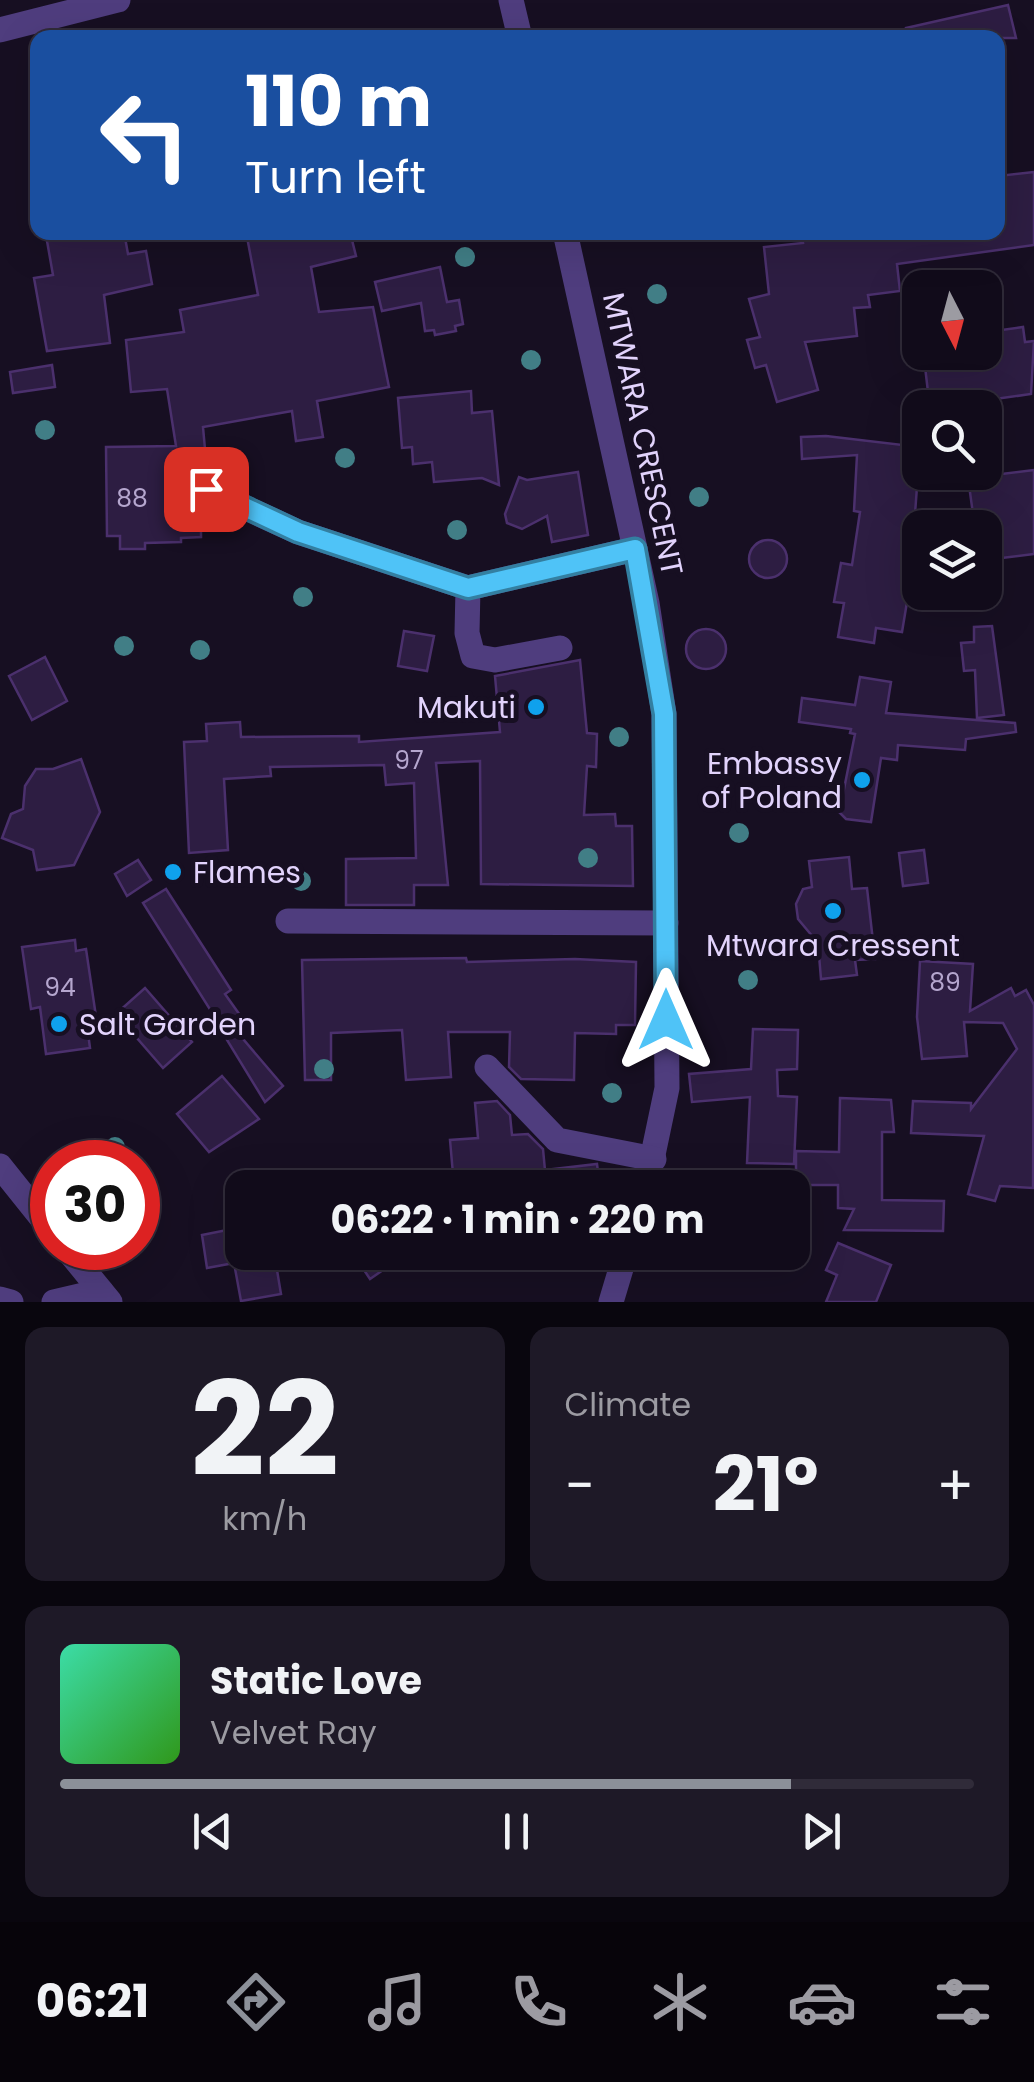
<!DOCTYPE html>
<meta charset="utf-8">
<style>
body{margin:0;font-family:Poppins,sans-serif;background:#1e1927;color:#f1f3f6;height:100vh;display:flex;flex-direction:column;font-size:38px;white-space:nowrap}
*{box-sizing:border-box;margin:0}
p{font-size:32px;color:#9c9ba2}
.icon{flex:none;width:55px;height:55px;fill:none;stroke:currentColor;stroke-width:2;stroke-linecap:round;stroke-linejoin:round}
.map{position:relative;height:1302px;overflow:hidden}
.details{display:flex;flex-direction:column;gap:25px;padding:25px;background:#09060e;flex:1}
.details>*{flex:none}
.top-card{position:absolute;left:30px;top:30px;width:975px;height:210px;border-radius:20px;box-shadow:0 10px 40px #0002,0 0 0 2px #302b39;background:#1a4fa0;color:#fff;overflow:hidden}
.needle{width:65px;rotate:174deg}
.fabs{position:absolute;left:902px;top:270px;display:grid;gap:20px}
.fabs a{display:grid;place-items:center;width:100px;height:100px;border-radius:20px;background:#110b1a;box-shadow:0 10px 40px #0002,0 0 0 2px #302b39;font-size:50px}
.speed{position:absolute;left:30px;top:1140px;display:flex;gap:20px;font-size:50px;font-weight:700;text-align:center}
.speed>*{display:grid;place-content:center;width:130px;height:130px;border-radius:50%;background:#110b1a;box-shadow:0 10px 40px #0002,0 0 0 2px #302b39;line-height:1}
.speed .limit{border:15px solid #d22;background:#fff;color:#111}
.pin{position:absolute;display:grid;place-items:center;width:85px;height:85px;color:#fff;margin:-42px;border-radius:20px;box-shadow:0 5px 15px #0006}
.me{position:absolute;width:110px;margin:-55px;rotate:0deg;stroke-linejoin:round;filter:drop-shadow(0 0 8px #0008)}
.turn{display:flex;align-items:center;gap:35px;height:210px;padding:0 50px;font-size:45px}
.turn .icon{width:130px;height:130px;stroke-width:2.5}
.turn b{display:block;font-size:70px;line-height:85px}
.big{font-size:75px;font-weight:700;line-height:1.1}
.details .tile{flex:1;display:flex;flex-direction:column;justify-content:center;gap:15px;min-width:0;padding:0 35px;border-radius:20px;background:#1e1927}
.details .dial{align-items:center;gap:0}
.dial b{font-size:130px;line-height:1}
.song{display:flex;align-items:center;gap:30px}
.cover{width:120px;height:120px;border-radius:15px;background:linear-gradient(135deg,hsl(160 70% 55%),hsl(110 70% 35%))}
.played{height:10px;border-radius:5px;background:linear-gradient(90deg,#8c9099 80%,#302b39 80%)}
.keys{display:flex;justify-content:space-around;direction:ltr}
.heat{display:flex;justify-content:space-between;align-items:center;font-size:55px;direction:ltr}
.details .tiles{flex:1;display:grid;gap:25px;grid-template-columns:1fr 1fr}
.tile:last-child{grid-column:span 2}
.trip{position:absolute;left:225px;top:1170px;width:585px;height:100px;border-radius:20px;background:#110b1a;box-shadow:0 10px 40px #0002,0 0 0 2px #302b39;font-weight:700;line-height:100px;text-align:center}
.dock{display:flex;height:160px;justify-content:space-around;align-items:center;background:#07040a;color:#9c9ba2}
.dock .icon{width:70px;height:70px}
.dock .selected{color:#8c9099}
.dock b{font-size:45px;color:#f1f3f6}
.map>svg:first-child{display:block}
</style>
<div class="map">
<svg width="1034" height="1302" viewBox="0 0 1034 1302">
<rect width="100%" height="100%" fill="#170f22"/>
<g fill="#2d1d42" stroke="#4b306d" stroke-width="2.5">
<path d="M 1008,5 L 1016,38 L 907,38 L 906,28 Z"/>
<path d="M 1034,172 L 1034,245 L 897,264 L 900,291 L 868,295 L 870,307 L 854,308 L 857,336 L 805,342 L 818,390 L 777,402 L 766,365 L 755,368 L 747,340 L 760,337 L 749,299 L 769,294 L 764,247 L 803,243 L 801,232 L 998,232 L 998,176 Z"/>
<path d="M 101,232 L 124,232 L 128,254 L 146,251 L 152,284 L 104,295 L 110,343 L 47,351 L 34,278 L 53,275 L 47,241 Z"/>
<path d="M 273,232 L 350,232 L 356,256 L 311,267 L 319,312 L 373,307 L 389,387 L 317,401 L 323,437 L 296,441 L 292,411 L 203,427 L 207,471 L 195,476 L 189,490 L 192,499 L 207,508 L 207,530 L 201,530 L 201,537 L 181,538 L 181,542 L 145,543 L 145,549 L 120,549 L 120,536 L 107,536 L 106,447 L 176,446 L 167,389 L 131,392 L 126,340 L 184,332 L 180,310 L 258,295 L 247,237 Z"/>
<path d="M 440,267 L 447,302 L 459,300 L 463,324 L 455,326 L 456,331 L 435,335 L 434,330 L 425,331 L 421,303 L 382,311 L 375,282 Z"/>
<path d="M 1023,327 L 1025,342 L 1034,341 L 1031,394 L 939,407 L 937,391 L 928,392 L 924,358 L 932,357 L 931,352 L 997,352 L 994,331 Z"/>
<path d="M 52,365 L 55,387 L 13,393 L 10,372 Z"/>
<path d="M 471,391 L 472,413 L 492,411 L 499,485 L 482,478 L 434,482 L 432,462 L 413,464 L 412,447 L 402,448 L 398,398 Z"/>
<path d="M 826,436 L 920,447 L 914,527 L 911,526 L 902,574 L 902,583 L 910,584 L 902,632 L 876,628 L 874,643 L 838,637 L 844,603 L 834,602 L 841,563 L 852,565 L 860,512 L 854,511 L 857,455 L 802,459 L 801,437 Z"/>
<path d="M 1034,470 L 1034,554 L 985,560 L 985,528 L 978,528 L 974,521 L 968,478 Z"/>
<path d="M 578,472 L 588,535 L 552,542 L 547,516 L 522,529 L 507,523 L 505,514 L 519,477 L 527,480 Z"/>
<circle cx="768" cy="559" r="19"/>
<path d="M 992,626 L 1004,715 L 977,718 L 975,670 L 964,671 L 961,643 L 974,642 L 974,627 Z"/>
<circle cx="706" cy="649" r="20"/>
<path d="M 404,631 L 434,636 L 427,671 L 398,666 Z"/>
<path d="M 45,657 L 67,701 L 32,720 L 9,676 Z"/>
<path d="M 580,660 L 587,733 L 597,734 L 596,767 L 587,766 L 584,815 L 615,814 L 616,826 L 632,826 L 633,886 L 481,884 L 480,761 L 436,763 L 448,885 L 414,885 L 414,905 L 346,905 L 346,859 L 416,858 L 414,783 L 386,785 L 384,765 L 270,767 L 271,776 L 224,779 L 228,850 L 189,853 L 184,742 L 207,741 L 206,724 L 240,722 L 241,737 L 359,736 L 359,742 L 500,732 L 495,676 Z"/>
<path d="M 860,677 L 891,682 L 886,713 L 1015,723 L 1016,732 L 966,739 L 965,750 L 898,745 L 897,760 L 881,758 L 871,822 L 846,819 L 836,809 L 835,800 L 843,794 L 855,734 L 850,733 L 851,729 L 799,722 L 802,698 L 855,705 Z"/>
<path d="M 81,759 L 100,812 L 74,865 L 37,870 L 33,850 L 2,838 L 11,814 L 23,809 L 25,786 L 36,769 L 53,769 Z"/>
<path d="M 924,850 L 928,883 L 903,886 L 899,853 Z"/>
<path d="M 849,857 L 852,889 L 867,888 L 875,959 L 855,960 L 857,975 L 821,979 L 818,943 L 798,919 L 796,904 L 803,889 L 812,887 L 809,861 Z"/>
<path d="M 138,860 L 151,880 L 127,896 L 115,874 Z"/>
<path d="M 166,889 L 231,990 L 225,994 L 247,1025 L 228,1038 L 143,903 Z"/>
<path d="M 75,940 L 76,951 L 86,949 L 98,1030 L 145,988 L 192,1042 L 163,1068 L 129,1029 L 88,1033 L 90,1048 L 46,1054 L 40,1007 L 31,1009 L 22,947 Z"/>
<path d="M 466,958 L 467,962 L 575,959 L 636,962 L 635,1025 L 616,1025 L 616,1034 L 575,1033 L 574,1080 L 521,1079 L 509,1067 L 510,1032 L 448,1032 L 451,1077 L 406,1080 L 402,1030 L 331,1033 L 331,1080 L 305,1080 L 302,960 Z"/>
<path d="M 920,961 L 973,964 L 970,1011 L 1011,988 L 1015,996 L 1026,990 L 1034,1005 L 1033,1188 L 1000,1186 L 995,1201 L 968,1194 L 984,1136 L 911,1133 L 913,1101 L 971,1103 L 971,1109 L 1017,1049 L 1003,1023 L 964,1022 L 967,1056 L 922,1059 L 917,1017 Z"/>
<path d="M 753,1029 L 798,1030 L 797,1069 L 777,1070 L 778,1096 L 797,1097 L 794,1164 L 747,1163 L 750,1097 L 692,1102 L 689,1074 L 751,1069 Z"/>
<path d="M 238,1033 L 283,1086 L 265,1102 L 227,1040 Z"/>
<path d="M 222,1076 L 259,1119 L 209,1152 L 177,1114 Z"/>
<path d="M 840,1098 L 891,1100 L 894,1132 L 882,1132 L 882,1200 L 944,1201 L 943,1231 L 844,1230 L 854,1209 L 838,1208 L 838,1185 L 796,1185 L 796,1151 L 839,1152 Z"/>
<path d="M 497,1101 L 510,1115 L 512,1135 L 528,1134 L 543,1149 L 545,1170 L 597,1164 L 600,1188 L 482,1188 L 481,1171 L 453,1174 L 450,1140 L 478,1138 L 475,1103 Z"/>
<path d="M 242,1227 L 242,1252 L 274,1252 L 281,1294 L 241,1301 L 234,1263 L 207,1268 L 202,1235 Z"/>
<path d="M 838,1243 L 891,1265 L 876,1302 L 826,1302 L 837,1275 L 826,1270 Z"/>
<path d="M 371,1252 L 409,1252 L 370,1279 L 358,1261 Z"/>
</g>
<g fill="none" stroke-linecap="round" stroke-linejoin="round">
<g stroke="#4f3d7e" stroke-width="25">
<path d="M 511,0 L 520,38"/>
<path d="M 0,30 L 118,0"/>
<path d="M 565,232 L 647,603 L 664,714 L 667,1088 L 646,1188"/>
<path d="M 205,489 L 298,532 L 468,588 L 635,549"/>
<path d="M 468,588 L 467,633 L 473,656 L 495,660 L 560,648"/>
<path d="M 288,921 L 666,923"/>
<path d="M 487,1067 L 557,1140 L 654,1159"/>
<path d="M 0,1166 L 52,1231"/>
<path d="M 66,1248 L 110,1302"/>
<path d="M 0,1299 L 11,1302"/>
<path d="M 54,1302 L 101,1291"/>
<path d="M 611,1302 L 626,1252"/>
</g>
</g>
<g fill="#417e86">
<circle cx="465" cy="257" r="10"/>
<circle cx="657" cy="294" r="10"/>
<circle cx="531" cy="360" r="10"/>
<circle cx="45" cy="430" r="10"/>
<circle cx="345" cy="458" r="10"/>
<circle cx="699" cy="497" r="10"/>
<circle cx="457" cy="530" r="10"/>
<circle cx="303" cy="597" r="10"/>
<circle cx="124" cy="646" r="10"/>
<circle cx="200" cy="650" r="10"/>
<circle cx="619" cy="737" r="10"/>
<circle cx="739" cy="833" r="10"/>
<circle cx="588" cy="858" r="10"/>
<circle cx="301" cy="881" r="10"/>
<circle cx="748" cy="980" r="10"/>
<circle cx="324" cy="1069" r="10"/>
<circle cx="612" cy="1093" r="10"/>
<circle cx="115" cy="1147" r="10"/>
</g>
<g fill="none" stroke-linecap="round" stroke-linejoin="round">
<g stroke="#337fa1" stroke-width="25">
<path id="route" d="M 206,489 L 298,532 L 468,588 L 635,549 L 664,714 L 666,1020"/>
</g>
<use href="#route" stroke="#4fc3f7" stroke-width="18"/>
</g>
<g fill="#0fa1ed" stroke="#170f22" stroke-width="4">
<circle cx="536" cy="707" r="10"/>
<circle cx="862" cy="780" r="10"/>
<circle cx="173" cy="872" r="10"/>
<circle cx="833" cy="911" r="10"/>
<circle cx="59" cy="1024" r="10"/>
</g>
<g text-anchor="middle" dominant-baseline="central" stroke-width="10" stroke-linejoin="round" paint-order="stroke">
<g font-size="25" fill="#b5a6ce">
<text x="132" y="498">88</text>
<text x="409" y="760">97</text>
<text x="945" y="982">89</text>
<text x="60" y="987">94</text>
</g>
<g font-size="30" fill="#e2d3fc" stroke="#170f22">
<text transform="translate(643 434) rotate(78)">MTWARA CRESCENT</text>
</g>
<g font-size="30" fill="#e2d3fc" stroke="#170f22" text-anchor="end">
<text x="516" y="707">Makuti</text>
<text x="842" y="763">Embassy<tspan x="842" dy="34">of Poland</tspan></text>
<text x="193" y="872" text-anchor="start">Flames</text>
<text x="833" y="945" text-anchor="middle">Mtwara Cressent</text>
<text x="79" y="1024" text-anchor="start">Salt Garden</text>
</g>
</g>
</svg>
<div class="fabs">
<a><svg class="needle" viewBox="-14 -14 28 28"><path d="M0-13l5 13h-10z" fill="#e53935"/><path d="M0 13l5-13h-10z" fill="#9c9ba2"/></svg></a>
<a><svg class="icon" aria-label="search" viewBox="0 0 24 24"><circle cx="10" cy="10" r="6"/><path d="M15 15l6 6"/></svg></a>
<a><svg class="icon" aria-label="layers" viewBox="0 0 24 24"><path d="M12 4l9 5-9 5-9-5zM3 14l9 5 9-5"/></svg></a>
</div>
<div class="speed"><div class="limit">30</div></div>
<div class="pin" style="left:206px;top:489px;background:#d93025"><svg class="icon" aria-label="arrive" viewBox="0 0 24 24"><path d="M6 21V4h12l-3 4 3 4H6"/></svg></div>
<svg class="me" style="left:666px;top:1020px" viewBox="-20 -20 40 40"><path d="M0-17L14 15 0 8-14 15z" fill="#4fc3f7" stroke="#fff" stroke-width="4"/></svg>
<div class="trip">06:22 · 1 min · 220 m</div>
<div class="top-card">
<div class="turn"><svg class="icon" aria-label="left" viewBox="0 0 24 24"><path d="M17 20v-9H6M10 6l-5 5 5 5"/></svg><div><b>110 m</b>Turn left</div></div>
</div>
</div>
<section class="details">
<div class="tiles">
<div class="tile dial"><b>22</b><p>km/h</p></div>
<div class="tile"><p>Climate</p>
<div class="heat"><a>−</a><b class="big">21°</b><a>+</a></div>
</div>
<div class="tile">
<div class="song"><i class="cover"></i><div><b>Static Love</b><p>Velvet Ray</p></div></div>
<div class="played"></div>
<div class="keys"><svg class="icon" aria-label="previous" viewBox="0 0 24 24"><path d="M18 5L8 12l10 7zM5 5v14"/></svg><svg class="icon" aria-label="pause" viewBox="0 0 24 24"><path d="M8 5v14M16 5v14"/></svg><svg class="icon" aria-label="next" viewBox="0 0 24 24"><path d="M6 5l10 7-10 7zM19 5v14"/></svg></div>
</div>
</div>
</section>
<nav class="dock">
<b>06:21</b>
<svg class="icon selected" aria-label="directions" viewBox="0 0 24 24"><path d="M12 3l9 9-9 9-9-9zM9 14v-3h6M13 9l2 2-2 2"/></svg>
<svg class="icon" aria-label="music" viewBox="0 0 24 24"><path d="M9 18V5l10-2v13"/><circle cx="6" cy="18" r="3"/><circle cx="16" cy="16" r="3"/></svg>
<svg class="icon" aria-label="phone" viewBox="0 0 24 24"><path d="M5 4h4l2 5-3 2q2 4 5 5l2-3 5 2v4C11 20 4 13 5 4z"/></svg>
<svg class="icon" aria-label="climate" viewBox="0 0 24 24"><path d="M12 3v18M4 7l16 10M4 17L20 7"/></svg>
<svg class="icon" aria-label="car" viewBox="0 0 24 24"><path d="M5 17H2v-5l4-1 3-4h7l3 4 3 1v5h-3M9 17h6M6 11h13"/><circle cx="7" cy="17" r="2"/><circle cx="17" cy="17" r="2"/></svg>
<svg class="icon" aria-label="filters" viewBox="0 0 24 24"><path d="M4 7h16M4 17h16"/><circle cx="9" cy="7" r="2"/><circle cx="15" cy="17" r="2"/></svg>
</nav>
